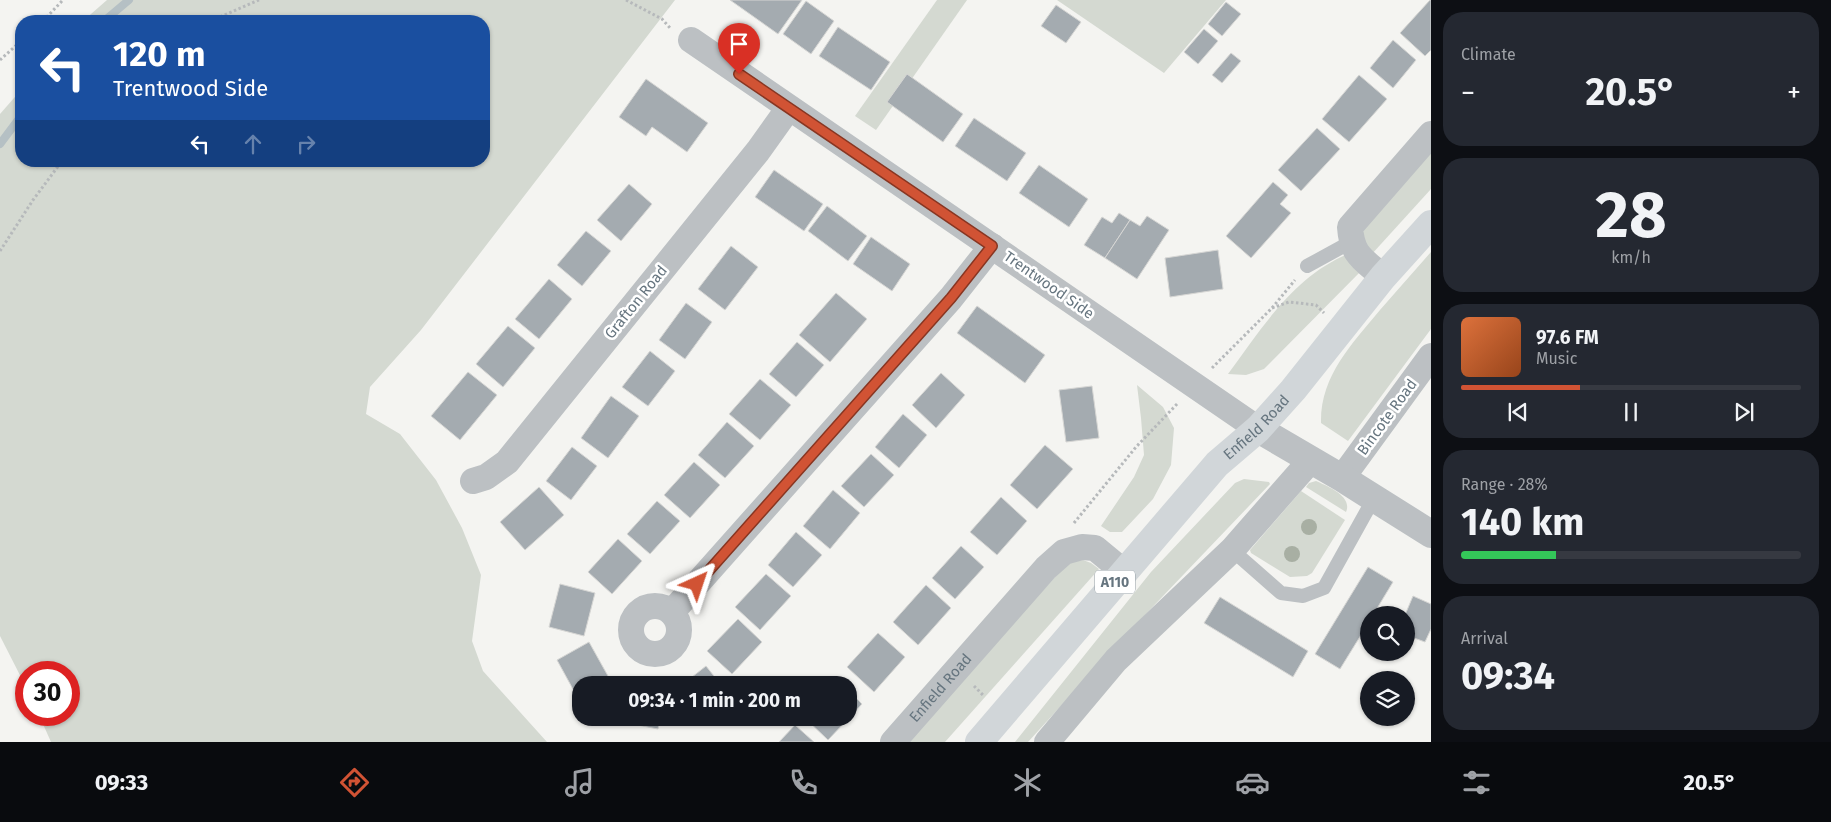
<!DOCTYPE html>
<meta charset="utf-8">
<style>
body{margin:0;font-family:"Fira Sans",sans-serif;background:#242831;color:#f1f3f6;height:100vh;display:flex;flex-direction:column;font-size:19px;white-space:nowrap}
*{box-sizing:border-box;margin:0}
p{font-size:16px;color:#9ea1a6}
.icon{flex:none;width:28px;height:28px;fill:none;stroke:currentColor;stroke-width:2;stroke-linecap:round;stroke-linejoin:round}
.map{position:relative;flex:1;overflow:hidden}
.sheet{display:flex;flex-direction:column;gap:12px;padding:12px;background:#0d0f14;width:400px}
.sheet>*{flex:none}
.guide{position:absolute;left:15px;top:15px;width:475px;height:152px;border-radius:20px;box-shadow:0 1px 4px #0004;background:#1a4fa0;color:#fff;overflow:hidden}
.tools{position:absolute;left:1360px;top:606px;display:grid;gap:10px}
.tools a{display:grid;place-items:center;width:55px;height:55px;border-radius:50%;background:#171b24;box-shadow:0 1px 4px #0004;font-size:25px}
.speed{position:absolute;left:15px;top:661px;display:flex;gap:10px;font-size:25px;font-weight:700;text-align:center}
.speed>*{display:grid;place-content:center;width:65px;height:65px;border-radius:50%;background:#171b24;box-shadow:0 1px 4px #0004;line-height:1}
.speed .limit{border:8px solid #d22;background:#fff;color:#111}
.pin{position:absolute;display:grid;place-items:center;width:42px;height:42px;color:#fff;margin:-51px -21px;border-radius:50% 50% 50% 0;rotate:-45deg;box-shadow:0 0 5px #0007}
.pin .icon{rotate:45deg}
.me{position:absolute;width:55px;margin:-28px;rotate:42deg;stroke-linejoin:round;filter:drop-shadow(0 0 4px #0008)}
.turn{display:flex;align-items:center;gap:18px;height:105px;padding:0 15px;font-size:22px}
.turn .icon{width:65px;height:65px;stroke-width:2.5}
.turn b{display:block;font-size:35px;line-height:42px}
.lanes{display:flex;align-items:center;height:48px;padding:0 15px;background:#0003;justify-content:center;gap:25px;direction:ltr}
.lanes .off{opacity:.35}
.big{font-size:38px;font-weight:700;line-height:1.1}
.sheet .card{flex:1;display:flex;flex-direction:column;justify-content:center;gap:8px;min-width:0;padding:0 18px;border-radius:20px;background:#242831}
.sheet .dial{align-items:center;gap:0}
.dial b{font-size:65px;line-height:1}
.song{display:flex;align-items:center;gap:15px}
.cover{width:60px;height:60px;border-radius:8px;background:linear-gradient(135deg,hsl(20 70% 55%),hsl(20 70% 35%))}
.played{height:5px;border-radius:2px;background:linear-gradient(90deg,#d15334 35%,#363941 35%)}
.keys{display:flex;justify-content:space-around;direction:ltr}
.heat{display:flex;justify-content:space-between;align-items:center;font-size:28px;direction:ltr}
.charge{height:8px;border-radius:4px;background:linear-gradient(90deg,#34c759 28%,#363941 0)}
.trip{position:absolute;left:572px;top:676px;width:285px;height:50px;border-radius:20px;background:#171b24;box-shadow:0 1px 4px #0004;font-weight:700;line-height:50px;text-align:center}
.tabs{display:flex;height:80px;justify-content:space-around;align-items:center;background:#090b0e;color:#9ea1a6}
.tabs .icon{width:35px;height:35px}
.tabs .on{color:#d15334}
.tabs b{font-size:22px;color:#f1f3f6}
main{display:flex;flex:1;min-height:0}
.map>svg:first-child{display:block}
</style>
<main>
<div class="map">
<svg width="1431" height="742" viewBox="0 0 1431 742">
<rect width="100%" height="100%" fill="#f4f4f1"/>
<g fill="#d4d9d1">
<path d="M 107,0 L 675,0 L 421,330 L 370,387 L 366,414 L 400,434 L 436,480 L 462,528 L 481,575 L 472,641 L 483,671 L 547,742 L 51,742 L 39,715 L 69,715 L 69,672 L 26,672 L 26,687 L 0,636 L 0,114 L 21,90 L 21,161 L 484,161 L 484,21 L 83,21 Z"/>
<path d="M 937,0 L 967,0 L 876,130 L 855,116 Z"/>
<path d="M 1057,0 L 1226,0 L 1164,73 Z"/>
<path d="M 1431,143 L 1431,189 L 1371,255 L 1361,245 L 1364,227 Z"/>
<path d="M 1431,252 L 1431,329 L 1348,441 L 1321,423 C 1320,376 1352,344 1380,310 C 1397,291 1414,271 1431,252 Z"/>
<path d="M 1348,254 L 1364,268 L 1264,369 L 1246,375 L 1228,374 C 1261,329 1294,276 1348,254 Z"/>
<path d="M 1137,385 L 1163,407 L 1174,428 L 1171,465 L 1153,499 L 1122,532 L 1110,532 L 1101,526 L 1134,477 L 1144,455 L 1141,418 Z"/>
<path d="M 1244,479 L 1269,482 L 1270,484 L 1122,639 L 1028,742 L 1015,742 L 1151,572 L 1235,483 Z"/>
<path d="M 1316,481 C 1327,486 1353,496 1346,512 L 1306,487 L 1309,483 Z"/>
<path d="M 1301,491 L 1345,520 L 1312,573 L 1307,576 L 1290,577 L 1251,553 L 1250,550 Z"/>
<path d="M 1083,560 L 1091,563 L 1099,569 L 945,742 L 902,742 L 1069,562 Z"/>
</g>
<g fill="none" stroke-linecap="round" stroke-linejoin="round">
<g stroke="#b5c0c4" stroke-width="8">
<path d="M 104,21 L 129,0"/>
<path d="M 0,144 L 21,116"/>
</g>
</g>
<g fill="#a4abb0" stroke="#d6d6d4">
<path d="M 730,0 L 802,0 L 778,34 Z"/>
<path d="M 1430,0 L 1431,0 L 1431,50 L 1425,56 L 1400,33 Z"/>
<path d="M 806,1 L 834,21 L 811,54 L 783,34 Z"/>
<path d="M 1226,2 L 1241,14 L 1222,36 L 1208,24 Z"/>
<path d="M 1056,5 L 1081,22 L 1066,43 L 1041,26 Z"/>
<path d="M 838,27 L 890,62 L 871,90 L 819,56 Z"/>
<path d="M 1204,29 L 1218,41 L 1198,64 L 1184,52 Z"/>
<path d="M 1393,40 L 1416,60 L 1393,88 L 1370,68 Z"/>
<path d="M 1231,53 L 1241,61 L 1222,83 L 1212,75 Z"/>
<path d="M 907,74 L 963,114 L 943,142 L 887,102 Z"/>
<path d="M 1359,75 L 1387,99 L 1349,142 L 1322,119 Z"/>
<path d="M 646,79 L 708,123 L 687,152 L 652,127 L 646,136 L 619,117 Z"/>
<path d="M 974,118 L 1026,153 L 1007,181 L 955,146 Z"/>
<path d="M 1317,128 L 1340,149 L 1301,191 L 1278,170 Z"/>
<path d="M 1039,165 L 1088,199 L 1069,227 L 1019,193 Z"/>
<path d="M 774,170 L 823,204 L 804,231 L 755,197 Z"/>
<path d="M 1273,182 L 1288,195 L 1280,204 L 1291,213 L 1251,258 L 1226,236 Z"/>
<path d="M 629,184 L 652,204 L 621,241 L 597,220 Z"/>
<path d="M 827,206 L 867,236 L 848,261 L 808,231 Z"/>
<path d="M 1119,213 L 1130,220 L 1105,258 L 1084,245 L 1102,217 L 1112,223 Z"/>
<path d="M 1147,216 L 1169,230 L 1137,279 L 1105,258 L 1130,220 L 1140,226 Z"/>
<path d="M 586,231 L 611,251 L 582,286 L 557,265 Z"/>
<path d="M 871,237 L 910,264 L 892,291 L 853,264 Z"/>
<path d="M 731,246 L 758,267 L 725,310 L 698,289 Z"/>
<path d="M 1218,250 L 1223,289 L 1170,297 L 1165,258 Z"/>
<path d="M 549,279 L 572,299 L 539,339 L 515,319 Z"/>
<path d="M 836,293 L 867,319 L 830,362 L 799,335 Z"/>
<path d="M 686,303 L 712,322 L 685,359 L 659,340 Z"/>
<path d="M 977,306 L 1045,355 L 1025,383 L 957,333 Z"/>
<path d="M 508,326 L 535,348 L 503,387 L 476,364 Z"/>
<path d="M 797,342 L 824,365 L 796,397 L 769,374 Z"/>
<path d="M 650,351 L 675,371 L 648,406 L 622,387 Z"/>
<path d="M 468,372 L 497,395 L 460,440 L 431,416 Z"/>
<path d="M 941,373 L 965,395 L 936,428 L 912,405 Z"/>
<path d="M 760,379 L 791,405 L 760,440 L 729,414 Z"/>
<path d="M 1092,386 L 1099,438 L 1066,442 L 1059,390 Z"/>
<path d="M 611,396 L 639,416 L 608,458 L 581,438 Z"/>
<path d="M 903,414 L 927,435 L 899,468 L 875,447 Z"/>
<path d="M 727,422 L 754,446 L 725,478 L 698,455 Z"/>
<path d="M 1045,445 L 1073,469 L 1037,509 L 1010,485 Z"/>
<path d="M 572,447 L 597,466 L 571,500 L 546,481 Z"/>
<path d="M 871,454 L 894,475 L 864,507 L 841,486 Z"/>
<path d="M 694,462 L 720,485 L 690,518 L 664,495 Z"/>
<path d="M 539,487 L 564,515 L 525,550 L 500,522 Z"/>
<path d="M 833,490 L 860,513 L 830,549 L 803,526 Z"/>
<path d="M 1001,497 L 1027,521 L 997,555 L 970,532 Z"/>
<path d="M 657,501 L 680,521 L 650,554 L 627,534 Z"/>
<path d="M 796,532 L 822,555 L 793,587 L 768,565 Z"/>
<path d="M 618,539 L 642,561 L 612,594 L 588,572 Z"/>
<path d="M 961,546 L 984,567 L 955,599 L 932,578 Z"/>
<path d="M 1368,567 L 1393,582 L 1373,615 L 1369,615 L 1369,622 L 1340,669 L 1315,654 Z"/>
<path d="M 766,574 L 791,596 L 760,630 L 735,607 Z"/>
<path d="M 560,584 L 595,593 L 584,636 L 549,627 Z"/>
<path d="M 926,585 L 951,608 L 918,645 L 893,622 Z"/>
<path d="M 1413,596 L 1431,604 L 1431,629 L 1425,642 L 1406,635 L 1405,615 Z"/>
<path d="M 1220,597 L 1308,651 L 1293,677 L 1204,623 Z"/>
<path d="M 738,619 L 762,642 L 732,674 L 707,651 Z"/>
<path d="M 878,633 L 905,657 L 874,692 L 847,667 Z"/>
<path d="M 589,642 L 613,685 L 581,685 L 580,702 L 557,660 Z"/>
<path d="M 706,666 L 721,685 L 682,685 Z"/>
<path d="M 849,691 L 862,704 L 828,740 L 805,718 L 849,718 Z"/>
<path d="M 612,718 L 660,718 L 658,729 L 612,720 Z"/>
<path d="M 795,725 L 814,742 L 779,742 Z"/>
</g>
<g fill="none" stroke-linecap="round" stroke-linejoin="round">
<g stroke="#b6b9bb" stroke-width="3" stroke-dasharray="2.5 2.5" stroke-linecap="butt">
<path d="M 626,0 L 662,19 L 671,29"/>
<path d="M 43,21 L 63,0"/>
<path d="M 211,21 L 259,0"/>
<path d="M 0,60 L 21,41"/>
<path d="M 0,251 L 33,200 L 62,161"/>
<path d="M 1272,308 L 1289,302 L 1316,305 L 1324,313"/>
<path d="M 1212,368 L 1272,308 L 1295,280"/>
<path d="M 1074,523 L 1136,447 L 1178,403"/>
<path d="M 974,686 L 984,696"/>
</g>
<g stroke="#bcc0c3" stroke-width="14">
<path d="M 1307,266 L 1351,242"/>
<path d="M 1232,550 L 1281,593 L 1303,596 L 1324,588 L 1374,498"/>
</g>
<g stroke="#bcc0c3" stroke-width="26">
<path d="M 691,40 L 1258,429"/>
<path d="M 1383,277 C 1363,259 1352,256 1350,227 L 1431,134"/>
<path d="M 1342,478 L 1431,356"/>
<path d="M 473,481 L 486,477 L 507,462 L 758,151 L 788,109"/>
<circle cx="655" cy="630" r="24"/>
<path d="M 672,612 L 951,298 L 992,246"/>
<path id="s1" d="M 893,742 L 1046,568 L 1064,552 L 1082,547 L 1095,548 L 1124,572"/>
<path d="M 1047,742 L 1116,660 L 1232,550 L 1311,460"/>
</g>
<path stroke="#bcc0c3" stroke-width="28" d="M 1258,429 L 1342,478 L 1431,534"/>
<path stroke="#d1d6d9" stroke-width="28" id="s2" d="M 979,742 L 1217,464 L 1258,429 L 1293,390 L 1383,277 L 1431,224"/>
</g>
<g fill="#a8afa3">
<circle cx="1309" cy="527" r="8"/>
<circle cx="1292" cy="554" r="8"/>
</g>
<g fill="none" stroke-linecap="round" stroke-linejoin="round">
<g stroke="#883622" stroke-width="12">
<path id="route" d="M 697,584 L 951,298 L 992,246 L 739,74"/>
</g>
<use href="#route" stroke="#d15334" stroke-width="9"/>
</g>
<g text-anchor="middle" dominant-baseline="central" stroke-width="5" stroke-linejoin="round" paint-order="stroke">
<rect fill="#fff" stroke="#949ea5" stroke-width="1" x="1095" y="570.5" width="40" height="23" rx="4"/>
<g font-size="14" font-weight="bold" fill="#66757f">
<text x="1115" y="582">A110</text>
</g>
<g font-size="15" fill="#66757f" stroke="#fff">
<text transform="translate(1049 285) rotate(35)">Trentwood Side</text>
<text transform="translate(636 302) rotate(-51)">Grafton Road</text>
<text transform="translate(1387 417) rotate(-54)">Bincote Road</text>
<text stroke="none"><textPath href="#s2" startOffset="420">Enfield Road</textPath></text>
<text stroke="none"><textPath href="#s1" startOffset="72">Enfield Road</textPath></text>
</g>
</g>
</svg>
<div class="tools">
<a><svg class="icon" aria-label="search" viewBox="0 0 24 24"><circle cx="10" cy="10" r="6"/><path d="M15 15l6 6"/></svg></a>
<a><svg class="icon" aria-label="layers" viewBox="0 0 24 24"><path d="M12 4l9 5-9 5-9-5zM3 14l9 5 9-5"/></svg></a>
</div>
<div class="speed"><div class="limit">30</div></div>
<div class="pin" style="left:739px;top:74px;background:#d93025"><svg class="icon" aria-label="arrive" viewBox="0 0 24 24"><path d="M6 21V4h12l-3 4 3 4H6"/></svg></div>
<svg class="me" style="left:697px;top:584px" viewBox="-20 -20 40 40"><path d="M0-17L14 15 0 8-14 15z" fill="#d15334" stroke="#fff" stroke-width="4"/></svg>
<div class="trip">09:34 · 1 min · 200 m</div>
<div class="guide">
<div class="turn"><svg class="icon" aria-label="left" viewBox="0 0 24 24"><path d="M17 20v-9H6M10 6l-5 5 5 5"/></svg><div><b>120 m</b>Trentwood Side</div></div>
<div class="lanes"><svg class="icon" aria-label="left" viewBox="0 0 24 24"><path d="M17 20v-9H6M10 6l-5 5 5 5"/></svg><svg class="icon off" aria-label="ahead" viewBox="0 0 24 24"><path d="M12 20V5M6 11l6-6 6 6"/></svg><svg class="icon off" aria-label="right" viewBox="0 0 24 24"><path d="M7 20v-9h11M14 6l5 5-5 5"/></svg></div>
</div>
</div>
<section class="sheet">
<div class="card"><p>Climate</p>
<div class="heat"><a>−</a><b class="big">20.5°</b><a>+</a></div>
</div>
<div class="card dial"><b>28</b><p>km/h</p></div>
<div class="card">
<div class="song"><i class="cover"></i><div><b>97.6 FM</b><p>Music</p></div></div>
<div class="played"></div>
<div class="keys"><svg class="icon" aria-label="previous" viewBox="0 0 24 24"><path d="M18 5L8 12l10 7zM5 5v14"/></svg><svg class="icon" aria-label="pause" viewBox="0 0 24 24"><path d="M8 5v14M16 5v14"/></svg><svg class="icon" aria-label="next" viewBox="0 0 24 24"><path d="M6 5l10 7-10 7zM19 5v14"/></svg></div>
</div>
<div class="card"><p>Range · 28%</p><b class="big">140 km</b><div class="charge"></div></div>
<div class="card"><p>Arrival</p><b class="big">09:34</b></div>
</section>
</main>
<nav class="tabs">
<b>09:33</b>
<svg class="icon on" aria-label="directions" viewBox="0 0 24 24"><path d="M12 3l9 9-9 9-9-9zM9 14v-3h6M13 9l2 2-2 2"/></svg>
<svg class="icon" aria-label="music" viewBox="0 0 24 24"><path d="M9 18V5l10-2v13"/><circle cx="6" cy="18" r="3"/><circle cx="16" cy="16" r="3"/></svg>
<svg class="icon" aria-label="phone" viewBox="0 0 24 24"><path d="M5 4h4l2 5-3 2q2 4 5 5l2-3 5 2v4C11 20 4 13 5 4z"/></svg>
<svg class="icon" aria-label="climate" viewBox="0 0 24 24"><path d="M12 3v18M4 7l16 10M4 17L20 7"/></svg>
<svg class="icon" aria-label="car" viewBox="0 0 24 24"><path d="M5 17H2v-5l4-1 3-4h7l3 4 3 1v5h-3M9 17h6M6 11h13"/><circle cx="7" cy="17" r="2"/><circle cx="17" cy="17" r="2"/></svg>
<svg class="icon" aria-label="filters" viewBox="0 0 24 24"><path d="M4 7h16M4 17h16"/><circle cx="9" cy="7" r="2"/><circle cx="15" cy="17" r="2"/></svg>
<b>20.5°</b>
</nav>
